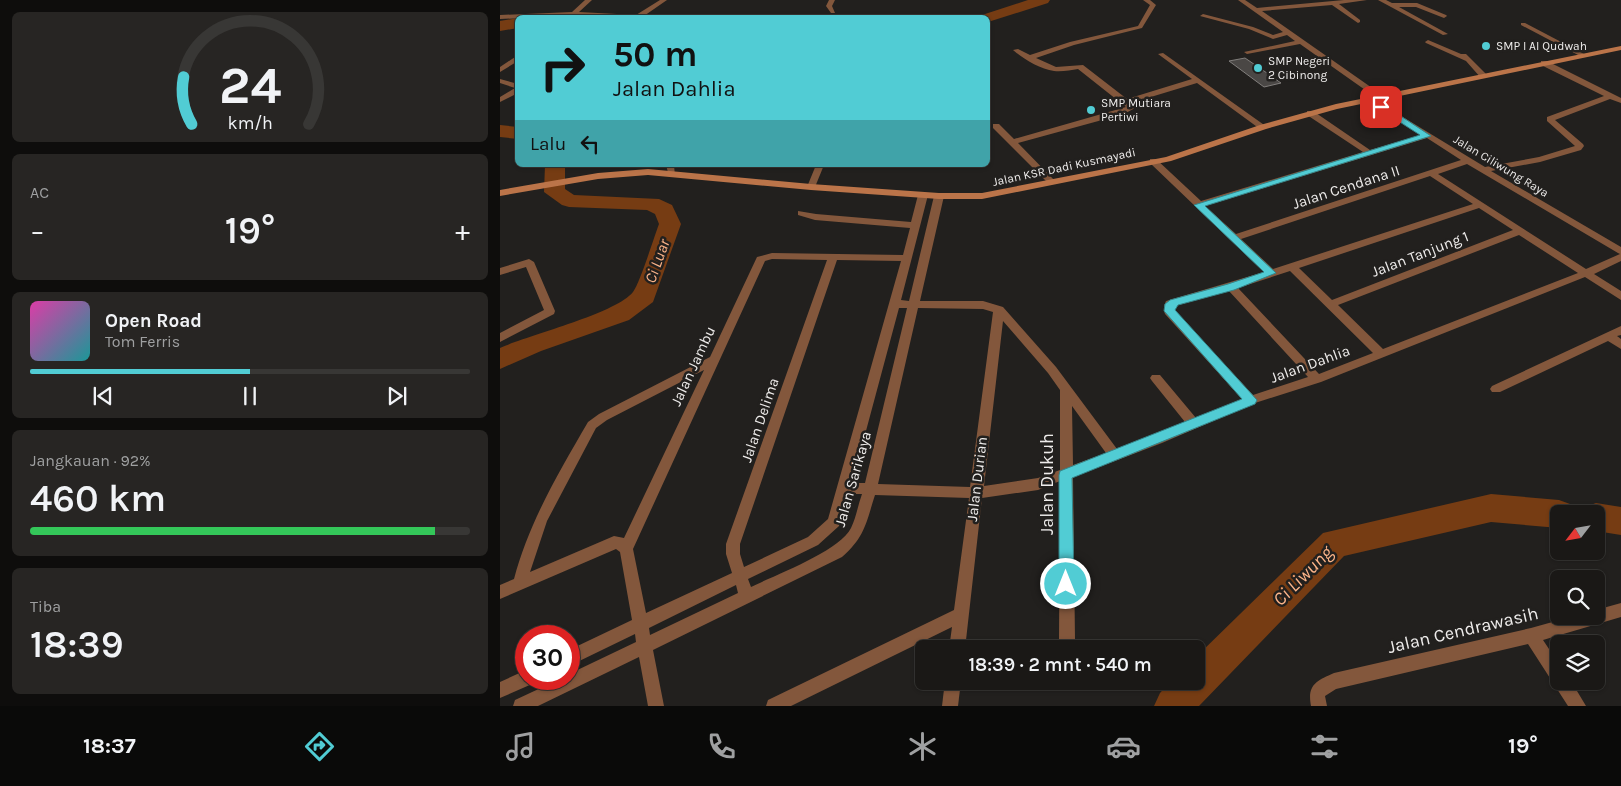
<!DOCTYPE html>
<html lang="id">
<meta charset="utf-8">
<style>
body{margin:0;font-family:Karla,sans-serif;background:#272523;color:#f1f3f6;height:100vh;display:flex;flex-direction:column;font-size:19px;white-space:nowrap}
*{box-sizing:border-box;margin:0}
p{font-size:16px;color:#9fa0a1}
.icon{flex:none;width:28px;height:28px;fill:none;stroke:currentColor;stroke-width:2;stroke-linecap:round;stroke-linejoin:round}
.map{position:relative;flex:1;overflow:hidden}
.side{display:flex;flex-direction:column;gap:12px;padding:12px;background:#0e0d0c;width:500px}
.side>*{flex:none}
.hud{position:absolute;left:15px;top:15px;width:475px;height:152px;border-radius:8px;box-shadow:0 1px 4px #0004,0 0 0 1px #383735;background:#51ccd4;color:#111;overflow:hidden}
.needle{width:32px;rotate:239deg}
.buttons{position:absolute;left:1050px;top:505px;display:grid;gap:10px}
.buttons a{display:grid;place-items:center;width:55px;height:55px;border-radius:8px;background:#1a1816;box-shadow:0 1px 4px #0004,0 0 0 1px #383735;font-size:25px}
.speed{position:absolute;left:15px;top:625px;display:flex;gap:10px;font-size:25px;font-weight:700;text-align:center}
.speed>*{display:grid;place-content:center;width:65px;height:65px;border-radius:50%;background:#1a1816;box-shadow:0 1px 4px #0004,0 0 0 1px #383735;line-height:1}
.speed .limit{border:8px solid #d22;background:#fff;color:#111}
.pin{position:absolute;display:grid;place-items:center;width:42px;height:42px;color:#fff;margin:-21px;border-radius:10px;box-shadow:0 2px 8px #0006}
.me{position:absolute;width:55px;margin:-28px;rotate:0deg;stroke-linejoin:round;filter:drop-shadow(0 0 4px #0008)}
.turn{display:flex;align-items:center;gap:18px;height:105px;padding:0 15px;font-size:22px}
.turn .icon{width:65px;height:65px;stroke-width:2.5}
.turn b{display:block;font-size:35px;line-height:42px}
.then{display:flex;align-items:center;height:48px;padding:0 15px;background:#0003;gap:10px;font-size:19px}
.big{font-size:38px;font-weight:600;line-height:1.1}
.side .widget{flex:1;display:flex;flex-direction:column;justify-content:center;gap:8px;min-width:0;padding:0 18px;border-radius:8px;background:#272523}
.side .dial{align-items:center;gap:0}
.dial svg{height:130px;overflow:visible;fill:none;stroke:#383735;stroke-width:7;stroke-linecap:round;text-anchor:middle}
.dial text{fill:#f1f3f6;stroke:none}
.song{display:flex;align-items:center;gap:15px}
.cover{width:60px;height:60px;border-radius:8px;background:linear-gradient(135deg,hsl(320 70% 55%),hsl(180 70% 35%))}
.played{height:5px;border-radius:2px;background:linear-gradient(90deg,#51ccd4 50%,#383735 50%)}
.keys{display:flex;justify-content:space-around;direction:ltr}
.heat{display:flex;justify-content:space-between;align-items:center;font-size:28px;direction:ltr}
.charge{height:8px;border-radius:4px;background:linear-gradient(90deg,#34c759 92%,#383735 0)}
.trip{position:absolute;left:415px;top:640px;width:290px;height:50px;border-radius:8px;background:#1a1816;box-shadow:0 1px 4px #0004,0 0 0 1px #383735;font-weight:600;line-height:50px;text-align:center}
.tab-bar{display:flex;height:80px;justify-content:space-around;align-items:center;background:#0a0a09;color:#9fa0a1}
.tab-bar .icon{width:35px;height:35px}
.tab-bar .on{color:#51ccd4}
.tab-bar b{font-size:22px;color:#f1f3f6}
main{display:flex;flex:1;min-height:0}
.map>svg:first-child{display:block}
</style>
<main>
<section class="side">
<div class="widget dial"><svg viewBox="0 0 100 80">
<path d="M14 69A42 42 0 1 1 86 69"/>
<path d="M14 69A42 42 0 0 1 9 40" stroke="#51ccd4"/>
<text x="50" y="56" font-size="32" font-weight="700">24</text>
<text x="50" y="72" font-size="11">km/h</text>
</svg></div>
<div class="widget"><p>AC</p>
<div class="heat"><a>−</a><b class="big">19°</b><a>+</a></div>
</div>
<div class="widget">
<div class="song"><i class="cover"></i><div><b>Open Road</b><p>Tom Ferris</p></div></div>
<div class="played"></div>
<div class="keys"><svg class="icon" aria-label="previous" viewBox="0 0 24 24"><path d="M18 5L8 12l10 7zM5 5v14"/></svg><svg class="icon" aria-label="pause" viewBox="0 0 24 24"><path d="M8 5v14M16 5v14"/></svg><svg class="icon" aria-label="next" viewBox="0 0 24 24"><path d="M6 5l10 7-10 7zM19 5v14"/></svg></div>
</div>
<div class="widget"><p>Jangkauan · 92%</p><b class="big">460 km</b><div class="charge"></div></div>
<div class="widget"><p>Tiba</p><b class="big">18:39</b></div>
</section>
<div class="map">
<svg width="1121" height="706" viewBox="0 0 1121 706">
<rect width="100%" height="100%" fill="#22201e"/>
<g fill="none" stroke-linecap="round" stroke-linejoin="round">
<g fill="#763c13" fill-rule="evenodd">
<path d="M 528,0 L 550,0 L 548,3 L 488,22 L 488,18 L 480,18 L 482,15 Z"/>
<path d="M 18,18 L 18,28 L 0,31 L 0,21 Z"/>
<path d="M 0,125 L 18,127 L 18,139 L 0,137 Z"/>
<path d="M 45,165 L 65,165 L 65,189 L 74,195 L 159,199 L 172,205 L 181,224 L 153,302 L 129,320 L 41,351 L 0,369 L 0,348 C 31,334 115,314 133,292 C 140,283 154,237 159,224 L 155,214 L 147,210 L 69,207 L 62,205 L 44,192 Z"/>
<path d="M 991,494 L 1059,500 L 1070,504 L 1075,514 L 1059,514 L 1059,528 L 991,522 L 844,556 L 699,706 L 654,706 L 660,693 L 671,681 L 696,681 L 696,657 L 823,533 Z"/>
<path d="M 1096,503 L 1121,507 L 1121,535 L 1096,531 L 1096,514 L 1082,514 L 1085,507 Z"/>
</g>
</g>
<path fill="#4a4745" stroke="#817e7c" d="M 745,58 L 764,71 L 781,83 L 764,87 L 729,61 Z"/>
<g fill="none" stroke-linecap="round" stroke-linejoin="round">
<g fill="#83573c" fill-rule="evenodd">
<path d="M 85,0 L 92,0 L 79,12 L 136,15 L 160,0 L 167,0 L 141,18 L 74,16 L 0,19 L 0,15 L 72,12 Z"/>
<path d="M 329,0 L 335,0 L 332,6 L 335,13 L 331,13 L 326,6 Z"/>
<path d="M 643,0 L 650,0 L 656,5 L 642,28 L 574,45 L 536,58 L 556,67 L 583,65 L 627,99 L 692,79 L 658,54 L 663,53 L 767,127 L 760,129 L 697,83 L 631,103 L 635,108 L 624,114 L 518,143 L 556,182 L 555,184 L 549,184 L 493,128 L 493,124 L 499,124 L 514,139 L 626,107 L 578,69 C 571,70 562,72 554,71 C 540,69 523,59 513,50 L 518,49 L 530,55 L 570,42 L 638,26 L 650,5 Z"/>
<path d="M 738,0 L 745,0 L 757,8 L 844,0 L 867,0 L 839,4 L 860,20 L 860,22 L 858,23 L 832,5 L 762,11 L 885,97 L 878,99 L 800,44 L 747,54 L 744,52 L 795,41 L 787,35 L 773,39 L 749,29 L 700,16 L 703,14 L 753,27 L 773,35 L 783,32 Z"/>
<path d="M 878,0 L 886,0 L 892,3 L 917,3 L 946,15 L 947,16 L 944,18 L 916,7 L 899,7 L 948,34 L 943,35 Z"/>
<path d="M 222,16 L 225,17 L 226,18 L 219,18 Z"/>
<path d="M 1021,23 L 1025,23 L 1086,55 L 1080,56 L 1021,25 Z"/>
<path d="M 928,40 L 961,54 L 966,54 L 988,76 L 981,78 L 966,61 L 926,43 L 925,42 Z"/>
<path d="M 18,55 L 18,61 L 0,72 L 0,67 Z"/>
<path d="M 1041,61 L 1047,61 L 1121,98 L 1121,103 L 1110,99 L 1055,120 L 1083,144 L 1084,146 L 1081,150 L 1040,162 L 991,171 L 1121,247 L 1121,261 L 1094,274 L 1121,291 L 1121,300 L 1085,277 L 821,382 L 755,403 L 662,443 L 573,477 L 575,639 L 572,644 L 567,647 L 562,644 L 559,639 L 560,481 L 538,490 L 482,498 L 465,649 L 449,649 L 452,627 L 291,706 L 266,706 L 268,700 L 454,610 L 469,498 L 375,495 C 366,523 365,537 342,557 L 153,650 L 164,706 L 148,706 L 139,657 L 38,706 L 13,706 L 15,700 L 60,679 L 69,679 L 69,674 L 136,642 L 135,634 L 69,666 L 69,650 L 132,620 L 120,552 L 116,549 L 0,599 L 0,585 L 14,579 C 29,522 59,472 88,422 L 99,414 L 210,357 L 257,257 L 272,253 L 403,255 L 410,228 L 315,220 L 298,215 L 298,211 L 316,214 L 411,222 L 418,195 L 420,193 L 426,193 L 428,195 L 401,300 L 409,301 L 434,196 L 439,193 L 442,194 L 444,196 L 420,301 L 483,301 L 503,307 L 556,367 L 617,449 L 685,422 L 652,381 L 650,378 L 652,375 L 660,375 L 696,418 L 742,399 L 665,314 C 663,310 664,305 666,301 L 764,272 L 650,163 L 650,159 L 656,159 L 701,201 L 863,152 L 807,115 L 807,111 L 813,111 L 870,150 L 921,135 L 867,101 L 866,99 L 870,97 L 985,167 L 1039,157 L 1075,146 L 1047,121 L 1047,117 L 1104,96 L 1041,65 ZM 927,138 L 961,160 L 736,234 L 705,206 ZM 967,164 L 1118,253 L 1120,254 L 1086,269 L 938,174 ZM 930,176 L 973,204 L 773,269 L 741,239 ZM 979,208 L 1013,230 L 832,300 L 799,268 ZM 1019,235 L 1078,273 L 883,349 L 838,305 ZM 272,259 L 327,260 L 226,544 L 226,554 L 232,573 L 146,613 L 133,549 L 265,261 ZM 337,260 L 401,261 L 328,519 L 308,537 L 244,567 L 240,554 L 240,544 ZM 790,271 L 873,353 L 819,374 L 738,288 ZM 729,291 L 808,377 L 753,395 L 674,310 L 675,306 ZM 399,308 L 407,308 L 365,483 L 352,483 ZM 418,308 L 483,309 L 493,312 L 470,487 L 378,484 ZM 503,321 L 548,373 L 560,390 L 560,470 L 538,478 L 484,486 ZM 204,370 L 124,538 L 114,536 L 30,572 L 47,521 L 96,428 L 107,420 ZM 572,406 L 606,453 L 573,465 ZM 349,494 L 362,494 C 358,505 356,518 351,528 C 340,551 275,575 251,587 L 248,579 L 318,545 L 339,526 ZM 236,585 L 238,593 L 150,635 L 149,628 Z"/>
<path d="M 0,79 L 18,84 L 18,93 L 0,102 L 0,97 L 15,88 L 0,83 Z"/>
<path d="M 166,165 L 174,165 L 175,176 L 169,176 Z"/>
<path d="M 316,165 L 324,165 L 315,187 L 314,189 L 308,189 L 307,187 Z"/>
<path d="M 29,259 L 34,262 L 55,311 L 54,314 L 0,342 L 0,333 L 44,310 L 26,267 L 0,275 L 0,268 Z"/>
<path d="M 1121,326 L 1121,335 L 1117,336 L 1121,339 L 1121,349 L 1108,341 L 1000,392 L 992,392 L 990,389 L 992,386 Z"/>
<path d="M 1121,603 L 1121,617 L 1043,640 L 1059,664 L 1059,681 L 1071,681 L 1086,706 L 1068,706 L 1028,644 L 836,689 L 825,696 L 827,706 L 811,706 C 807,685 816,681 834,673 L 1031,628 L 1074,616 L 1096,616 L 1096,610 Z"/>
<path d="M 26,670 L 26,679 L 34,679 L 32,684 L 0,698 L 0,682 Z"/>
<path d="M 445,681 L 461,681 L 458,706 L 442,706 Z"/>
</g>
<path fill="#bb7449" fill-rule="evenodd" d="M 1121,46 L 1121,50 L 837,109 L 766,129 L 671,161 L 482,199 L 439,199 L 311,190 L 148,175 L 98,179 L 0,196 L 0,190 L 98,173 L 148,169 L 311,184 L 439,193 L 482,193 L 666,157 L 760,125 L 836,104 Z"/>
</g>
<path fill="#51ccd4" stroke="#35858a" d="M 878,105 L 884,105 L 931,136 L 705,206 L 776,273 L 734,290 L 678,305 L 675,310 L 757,400 L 755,404 L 572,478 L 574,584 L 572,589 L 566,591 L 561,589 L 559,584 L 559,475 L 560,471 L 742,399 L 664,311 L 665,304 L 670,300 L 728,284 L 764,272 L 694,205 L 920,135 L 878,108 Z"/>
<g fill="#51ccd4" stroke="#22201e" stroke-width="2">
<circle cx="986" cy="46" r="5"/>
<circle cx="758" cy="68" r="5"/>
<circle cx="591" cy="110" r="5"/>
</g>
<g text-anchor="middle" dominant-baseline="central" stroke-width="5" stroke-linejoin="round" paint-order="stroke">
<g font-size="12" fill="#eeeceb" stroke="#22201e" text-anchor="start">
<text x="996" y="46">SMP I Al Qudwah</text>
<text x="768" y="61">SMP Negeri<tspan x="768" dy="14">2 Cibinong</tspan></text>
<text x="601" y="103">SMP Mutiara<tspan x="601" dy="14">Pertiwi</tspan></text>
</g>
<g font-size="12" fill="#eeeceb" stroke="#22201e">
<text transform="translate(1001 166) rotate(31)">Jalan Ciliwung Raya</text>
<text transform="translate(564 167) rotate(-12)">Jalan KSR Dadi Kusmayadi</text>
</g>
<g font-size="15" fill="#eeeceb" stroke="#22201e">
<text transform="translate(846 187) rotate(-18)">Jalan Cendana II</text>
<text transform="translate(920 254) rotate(-21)">Jalan Tanjung 1</text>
<text transform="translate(810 364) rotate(-20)">Jalan Dahlia</text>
<text transform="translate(193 366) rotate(-65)">Jalan Jambu</text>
<text transform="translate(260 420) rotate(-71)">Jalan Delima</text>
<text transform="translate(353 479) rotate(-74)">Jalan Sarikaya</text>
<text transform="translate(477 479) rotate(-83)">Jalan Durian</text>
</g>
<g font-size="16" font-style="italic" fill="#fcb489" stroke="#22201e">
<text transform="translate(157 261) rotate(-70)">Ci Luar</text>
</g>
<g font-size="18" fill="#eeeceb" stroke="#22201e">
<text transform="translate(547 484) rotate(-90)">Jalan Dukuh</text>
<text transform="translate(963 630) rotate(-13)">Jalan Cendrawasih</text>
</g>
<g font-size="19" font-style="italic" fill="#fcb489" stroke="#22201e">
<text transform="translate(803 576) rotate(-45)">Ci Liwung</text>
</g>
</g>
</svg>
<div class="buttons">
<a><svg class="needle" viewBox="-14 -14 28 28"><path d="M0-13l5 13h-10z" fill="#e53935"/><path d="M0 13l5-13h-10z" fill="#9fa0a1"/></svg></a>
<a><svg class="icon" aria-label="search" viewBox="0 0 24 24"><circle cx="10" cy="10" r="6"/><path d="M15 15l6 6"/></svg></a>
<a><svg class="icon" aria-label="layers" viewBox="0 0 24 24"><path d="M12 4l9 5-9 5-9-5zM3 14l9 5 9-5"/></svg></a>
</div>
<div class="speed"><div class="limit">30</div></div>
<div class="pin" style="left:881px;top:107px;background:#d93025"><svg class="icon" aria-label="arrive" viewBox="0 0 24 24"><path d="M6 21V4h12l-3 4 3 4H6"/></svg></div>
<svg class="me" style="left:566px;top:584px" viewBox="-20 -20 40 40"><circle r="17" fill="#51ccd4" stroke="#fff" stroke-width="3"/><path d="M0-11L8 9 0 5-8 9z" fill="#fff"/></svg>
<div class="trip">18:39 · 2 mnt · 540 m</div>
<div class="hud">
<div class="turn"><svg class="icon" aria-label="right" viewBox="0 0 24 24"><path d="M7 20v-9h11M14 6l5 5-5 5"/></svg><div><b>50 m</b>Jalan Dahlia</div></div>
<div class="then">Lalu<svg class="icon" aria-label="left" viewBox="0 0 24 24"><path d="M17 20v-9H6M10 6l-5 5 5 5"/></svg></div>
</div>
</div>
</main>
<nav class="tab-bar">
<b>18:37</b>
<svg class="icon on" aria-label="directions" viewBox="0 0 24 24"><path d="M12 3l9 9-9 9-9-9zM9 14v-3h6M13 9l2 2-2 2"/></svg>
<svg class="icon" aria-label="music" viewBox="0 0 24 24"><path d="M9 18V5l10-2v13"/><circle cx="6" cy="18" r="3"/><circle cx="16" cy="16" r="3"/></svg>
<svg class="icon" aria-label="phone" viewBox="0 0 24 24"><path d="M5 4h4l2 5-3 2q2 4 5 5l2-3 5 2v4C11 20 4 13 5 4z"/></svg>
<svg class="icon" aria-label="climate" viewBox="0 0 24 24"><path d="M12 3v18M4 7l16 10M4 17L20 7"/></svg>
<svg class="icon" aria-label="car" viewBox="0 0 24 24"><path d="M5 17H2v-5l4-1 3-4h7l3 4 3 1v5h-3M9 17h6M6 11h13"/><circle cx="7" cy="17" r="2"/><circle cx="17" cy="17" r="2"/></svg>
<svg class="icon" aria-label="filters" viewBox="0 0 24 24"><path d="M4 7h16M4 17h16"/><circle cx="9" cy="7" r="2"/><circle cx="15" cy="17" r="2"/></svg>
<b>19°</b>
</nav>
